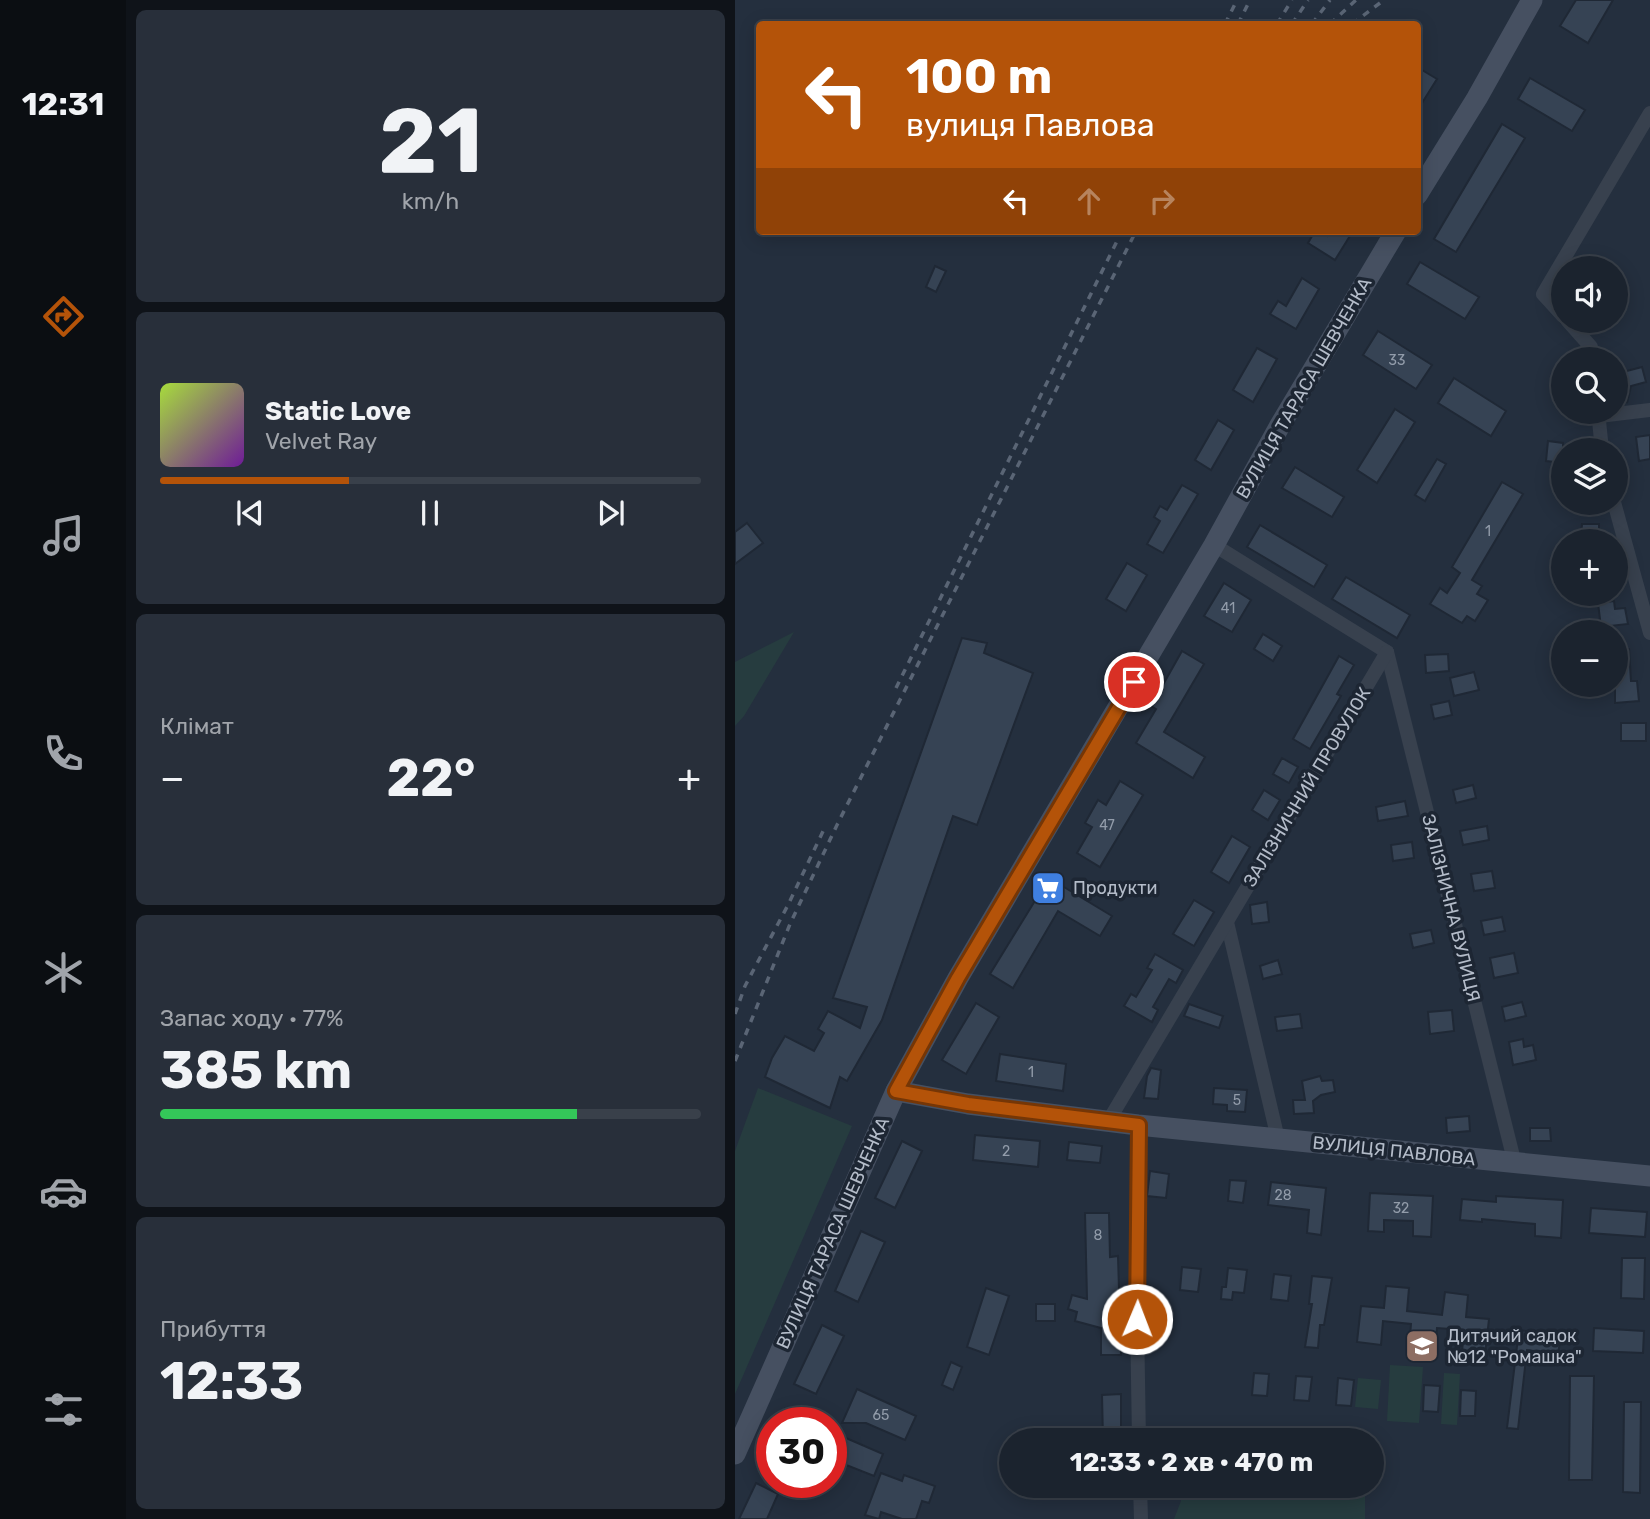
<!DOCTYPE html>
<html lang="uk">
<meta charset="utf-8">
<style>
body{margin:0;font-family:Rubik,sans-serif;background:#282f3a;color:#f1f3f6;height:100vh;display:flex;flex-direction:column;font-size:26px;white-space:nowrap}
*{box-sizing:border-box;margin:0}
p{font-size:23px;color:#a0a4aa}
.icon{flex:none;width:38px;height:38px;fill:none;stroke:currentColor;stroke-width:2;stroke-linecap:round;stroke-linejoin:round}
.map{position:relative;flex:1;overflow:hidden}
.panel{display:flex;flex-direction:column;gap:10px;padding:10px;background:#0f1319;width:609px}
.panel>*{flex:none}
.guide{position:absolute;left:21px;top:21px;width:665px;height:214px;border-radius:7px;box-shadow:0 4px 18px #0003,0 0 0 2px #39404a;background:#b45309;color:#fff;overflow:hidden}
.fabs{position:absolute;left:816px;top:256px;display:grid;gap:14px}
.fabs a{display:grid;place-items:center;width:77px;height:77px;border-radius:50%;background:#1b232e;box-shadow:0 4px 18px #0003,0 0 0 2px #39404a;font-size:35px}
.speed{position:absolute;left:21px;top:1407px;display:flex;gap:14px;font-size:35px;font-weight:700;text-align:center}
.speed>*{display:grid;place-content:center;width:91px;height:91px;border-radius:50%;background:#1b232e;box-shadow:0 4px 18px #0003,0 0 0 2px #39404a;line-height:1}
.speed .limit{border:10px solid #d22;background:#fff;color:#111}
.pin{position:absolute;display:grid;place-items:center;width:60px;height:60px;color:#fff;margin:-30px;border:4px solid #fff;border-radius:50%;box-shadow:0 2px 7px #0007}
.me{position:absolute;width:77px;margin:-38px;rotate:1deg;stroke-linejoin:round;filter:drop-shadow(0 0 5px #0008)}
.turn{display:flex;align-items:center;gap:24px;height:147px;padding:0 35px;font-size:32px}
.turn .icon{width:91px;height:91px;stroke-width:2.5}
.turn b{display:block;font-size:49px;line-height:60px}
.lanes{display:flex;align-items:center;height:66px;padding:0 35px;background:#0003;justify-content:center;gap:35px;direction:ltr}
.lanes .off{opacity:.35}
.big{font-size:52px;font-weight:700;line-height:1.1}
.panel .widget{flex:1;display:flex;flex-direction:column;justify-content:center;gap:10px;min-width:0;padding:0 24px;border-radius:10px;background:#282f3a}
.panel .dial{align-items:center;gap:0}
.dial b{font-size:91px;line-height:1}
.song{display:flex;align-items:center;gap:21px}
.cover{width:84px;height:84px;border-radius:10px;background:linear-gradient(135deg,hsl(80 70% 55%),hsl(280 70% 35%))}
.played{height:7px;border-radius:4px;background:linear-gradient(90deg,#b45309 35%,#39404a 35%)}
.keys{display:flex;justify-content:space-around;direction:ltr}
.heat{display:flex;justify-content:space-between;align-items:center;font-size:38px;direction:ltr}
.charge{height:10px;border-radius:5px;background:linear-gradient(90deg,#34c759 77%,#39404a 0)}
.trip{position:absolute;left:264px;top:1428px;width:385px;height:70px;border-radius:35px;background:#1b232e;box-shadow:0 4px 18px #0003,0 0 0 2px #39404a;font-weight:700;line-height:70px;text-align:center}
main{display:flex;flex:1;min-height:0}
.tab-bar{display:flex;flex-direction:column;width:126px;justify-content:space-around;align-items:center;background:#0b0e12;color:#a0a4aa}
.tab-bar .icon{width:49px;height:49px}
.tab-bar .on{color:#b45309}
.tab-bar b{font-size:32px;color:#f1f3f6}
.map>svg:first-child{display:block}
</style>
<main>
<nav class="tab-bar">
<b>12:31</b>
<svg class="icon on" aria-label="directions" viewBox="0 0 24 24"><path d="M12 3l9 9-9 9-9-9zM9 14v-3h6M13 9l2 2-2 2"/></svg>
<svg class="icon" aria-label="music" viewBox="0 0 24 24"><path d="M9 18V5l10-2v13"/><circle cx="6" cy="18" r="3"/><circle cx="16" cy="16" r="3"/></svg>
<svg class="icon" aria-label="phone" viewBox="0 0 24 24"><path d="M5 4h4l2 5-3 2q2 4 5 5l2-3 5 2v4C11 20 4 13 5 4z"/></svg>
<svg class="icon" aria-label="climate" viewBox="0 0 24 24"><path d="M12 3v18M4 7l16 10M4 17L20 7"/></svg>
<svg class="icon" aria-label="car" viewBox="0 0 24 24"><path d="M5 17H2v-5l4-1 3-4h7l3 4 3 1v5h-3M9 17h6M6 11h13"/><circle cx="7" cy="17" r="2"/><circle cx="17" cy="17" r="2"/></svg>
<svg class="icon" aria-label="filters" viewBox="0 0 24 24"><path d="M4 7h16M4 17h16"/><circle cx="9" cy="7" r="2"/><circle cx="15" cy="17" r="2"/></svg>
</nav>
<section class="panel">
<div class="widget dial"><b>21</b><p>km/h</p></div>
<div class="widget">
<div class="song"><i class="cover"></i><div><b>Static Love</b><p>Velvet Ray</p></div></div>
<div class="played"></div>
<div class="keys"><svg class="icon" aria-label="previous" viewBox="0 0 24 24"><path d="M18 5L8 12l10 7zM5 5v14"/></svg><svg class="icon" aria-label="pause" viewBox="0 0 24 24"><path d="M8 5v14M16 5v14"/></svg><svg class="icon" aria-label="next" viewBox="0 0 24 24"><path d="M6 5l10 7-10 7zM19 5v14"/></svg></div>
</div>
<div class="widget"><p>Клімат</p>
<div class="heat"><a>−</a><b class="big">22°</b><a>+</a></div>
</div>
<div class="widget"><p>Запас ходу · 77%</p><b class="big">385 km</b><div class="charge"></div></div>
<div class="widget"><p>Прибуття</p><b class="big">12:33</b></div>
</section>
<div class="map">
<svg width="915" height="1519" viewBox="0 0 915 1519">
<rect width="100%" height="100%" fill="#242f3e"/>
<g fill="#263c3f">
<path d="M 59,632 L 9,716 L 0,726 L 0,662 Z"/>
<path d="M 23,1088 L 117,1126 L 0,1394 L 0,1151 Z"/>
<path d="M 655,1365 L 688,1367 L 684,1423 L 652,1421 Z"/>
<path d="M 709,1373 L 725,1374 L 722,1425 L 706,1424 Z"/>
<path d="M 623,1378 L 646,1380 L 643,1409 L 620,1407 Z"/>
<path d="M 448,1426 L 574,1440 L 448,1440 Z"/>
<path d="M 446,1486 L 630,1486 L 630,1519 L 439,1519 L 446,1501 Z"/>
</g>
<g fill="#364354" stroke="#1f2835" stroke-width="2">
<path d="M 841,0 L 878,0 L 853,43 L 825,26 Z"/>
<path d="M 682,67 L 702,79 L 682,111 Z"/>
<path d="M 795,78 L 850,110 L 837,131 L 783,99 Z"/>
<path d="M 767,124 L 790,138 L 721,252 L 699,239 Z"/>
<path d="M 580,231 L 592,236 L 595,231 L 618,231 L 600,260 L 573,243 Z"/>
<path d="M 685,262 L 744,297 L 730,319 L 672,284 Z"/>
<path d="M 200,266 L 211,271 L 201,292 L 191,287 Z"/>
<path d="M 567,278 L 584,289 L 561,329 L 535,314 L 543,301 L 551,306 Z"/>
<path d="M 643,331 L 697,365 L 681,389 L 628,355 Z"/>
<path d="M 522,348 L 542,359 L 518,402 L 498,390 Z"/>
<path d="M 907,367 L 911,382 L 896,386 L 892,403 L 884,373 Z"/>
<path d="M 719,378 L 771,411 L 756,436 L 703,403 Z"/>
<path d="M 660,409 L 680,422 L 642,483 L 622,470 Z"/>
<path d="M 483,420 L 499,430 L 476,470 L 460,460 Z"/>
<path d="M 915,435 L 915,459 L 904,461 L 901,437 Z"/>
<path d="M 813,441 L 828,443 L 828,463 L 811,461 Z"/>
<path d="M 702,459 L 711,464 L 690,501 L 680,495 Z"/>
<path d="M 560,467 L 609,497 L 597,517 L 547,488 Z"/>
<path d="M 767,482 L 788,494 L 737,580 L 747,586 L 742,594 L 753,600 L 740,621 L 732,616 L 727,623 L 695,604 L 705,588 L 712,593 L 725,573 L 717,567 Z"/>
<path d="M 447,485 L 463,494 L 428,553 L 412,544 L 425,521 L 419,517 L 425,506 L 432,510 Z"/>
<path d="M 12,523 L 28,543 L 0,564 L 0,532 Z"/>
<path d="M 847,524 L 864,524 L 864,539 L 846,539 Z"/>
<path d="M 525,525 L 592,565 L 579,587 L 512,547 Z"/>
<path d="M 392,563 L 412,575 L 391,611 L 371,599 Z"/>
<path d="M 611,577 L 675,615 L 662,638 L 597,599 Z"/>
<path d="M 489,583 L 516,600 L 497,632 L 469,616 Z"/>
<path d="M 879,601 L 880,609 L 890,608 L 893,624 L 866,627 L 863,603 Z"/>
<path d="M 528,634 L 547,646 L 538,661 L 519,649 Z"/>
<path d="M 227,638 L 252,643 L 249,653 L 298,673 L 242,825 L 218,816 L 147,1020 L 112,1081 L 105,1077 L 95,1108 L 30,1077 L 37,1058 L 50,1036 L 79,1051 L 89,1033 L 83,1029 L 93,1011 L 125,1028 L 132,1007 L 98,998 Z"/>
<path d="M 894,649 L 896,681 L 902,681 L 904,701 L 880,703 L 880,650 Z"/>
<path d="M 447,651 L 469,664 L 429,732 L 470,757 L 458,778 L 401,743 L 421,709 L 416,706 Z"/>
<path d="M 713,654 L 714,671 L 691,673 L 690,655 Z"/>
<path d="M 604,656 L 619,665 L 602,694 L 606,696 L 575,749 L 558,739 Z"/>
<path d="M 739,672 L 744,690 L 719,696 L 715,678 Z"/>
<path d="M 714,701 L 717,715 L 699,719 L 696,705 Z"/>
<rect x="886" y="723" width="25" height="18"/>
<path d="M 547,758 L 563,767 L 554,783 L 538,774 Z"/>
<path d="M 385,781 L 408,795 L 365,867 L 342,853 L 357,827 L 350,823 L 363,800 L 371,805 Z"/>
<path d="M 738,785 L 741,798 L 721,803 L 718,790 Z"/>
<path d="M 529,790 L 545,800 L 533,820 L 517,810 Z"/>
<path d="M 670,801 L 673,816 L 643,821 L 641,807 Z"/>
<path d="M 752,826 L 754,840 L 728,845 L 725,831 Z"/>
<path d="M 497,836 L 515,847 L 494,883 L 476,872 Z"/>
<path d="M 677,842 L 679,858 L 658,861 L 656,845 Z"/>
<path d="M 757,871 L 760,888 L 739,891 L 736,874 Z"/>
<path d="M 314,878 L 377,916 L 365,936 L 323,911 L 278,988 L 255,974 Z"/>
<path d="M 459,900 L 479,912 L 459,946 L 438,934 Z"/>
<path d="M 532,902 L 534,922 L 517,924 L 515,905 Z"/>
<path d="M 767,917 L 770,931 L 749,935 L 746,921 Z"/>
<path d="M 696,930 L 699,943 L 678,948 L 675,934 Z"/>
<path d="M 779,953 L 783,973 L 759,978 L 755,958 Z"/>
<path d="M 420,954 L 448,970 L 441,983 L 434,979 L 418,1007 L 423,1010 L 417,1022 L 389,1006 L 396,994 L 401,997 L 417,970 L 412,968 Z"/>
<path d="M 543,960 L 547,974 L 528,979 L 525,966 Z"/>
<path d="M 787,1002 L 791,1016 L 770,1021 L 767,1007 Z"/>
<path d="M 241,1003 L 264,1017 L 231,1074 L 207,1060 Z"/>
<path d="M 454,1004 L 488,1016 L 484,1028 L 449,1016 Z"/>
<path d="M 717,1010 L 719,1031 L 695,1034 L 693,1012 Z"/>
<path d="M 565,1014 L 567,1028 L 542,1031 L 540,1017 Z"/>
<path d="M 788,1039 L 789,1047 L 798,1045 L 801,1060 L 778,1065 L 774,1042 Z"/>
<path d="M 265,1054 L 331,1064 L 328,1091 L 261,1081 Z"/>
<path d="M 416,1068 L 426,1070 L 423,1099 L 409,1098 L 412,1076 Z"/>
<path d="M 585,1076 L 587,1081 L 598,1080 L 600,1092 L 586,1095 L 578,1101 L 579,1113 L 559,1114 L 558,1100 L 570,1100 L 567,1081 Z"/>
<path d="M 479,1088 L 512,1090 L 510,1112 L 492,1111 L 492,1105 L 478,1104 Z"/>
<path d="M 734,1116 L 735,1131 L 712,1133 L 711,1118 Z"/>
<path d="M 795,1128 L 815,1128 L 816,1141 L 795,1141 Z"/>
<path d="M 240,1135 L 305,1141 L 303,1167 L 238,1160 Z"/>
<path d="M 167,1141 L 187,1151 L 160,1208 L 140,1198 Z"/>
<path d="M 334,1142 L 367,1146 L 365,1163 L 332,1160 Z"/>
<path d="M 415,1171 L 434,1174 L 431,1198 L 412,1196 Z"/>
<path d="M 495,1180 L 511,1181 L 508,1203 L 493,1201 Z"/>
<path d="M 536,1182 L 591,1188 L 586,1235 L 572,1233 L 574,1210 L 533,1205 Z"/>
<path d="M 635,1193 L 698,1196 L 696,1237 L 678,1236 L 678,1221 L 649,1220 L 649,1232 L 633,1231 Z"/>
<path d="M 761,1196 L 828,1200 L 826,1238 L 800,1236 L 800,1224 L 747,1219 L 747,1222 L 725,1220 L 727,1199 L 761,1202 Z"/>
<path d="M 856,1208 L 912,1212 L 910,1237 L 854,1233 Z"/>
<path d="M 350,1213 L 374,1213 L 375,1257 L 383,1256 L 386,1355 L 366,1355 L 366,1328 L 340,1321 L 342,1312 L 333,1309 L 337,1295 L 352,1299 Z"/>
<path d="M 126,1231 L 150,1242 L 123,1302 L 100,1291 Z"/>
<path d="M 887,1258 L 910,1258 L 909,1299 L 886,1298 Z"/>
<path d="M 447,1267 L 466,1269 L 463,1292 L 445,1290 Z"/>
<path d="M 493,1268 L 512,1270 L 509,1293 L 498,1292 L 497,1300 L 486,1299 L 487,1287 L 491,1287 Z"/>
<path d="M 539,1274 L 556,1276 L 553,1301 L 536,1299 Z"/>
<path d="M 577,1276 L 597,1278 L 589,1325 L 585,1325 L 583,1348 L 570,1347 L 577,1304 L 574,1304 Z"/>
<path d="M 651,1286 L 674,1288 L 672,1311 L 707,1315 L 710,1292 L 733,1295 L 731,1317 L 754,1319 L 750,1355 L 727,1352 L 729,1330 L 702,1328 L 700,1350 L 674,1348 L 676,1324 L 648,1321 L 646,1345 L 622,1342 L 626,1306 L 649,1308 Z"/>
<path d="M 251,1288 L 274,1296 L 254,1355 L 232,1347 Z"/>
<rect x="301" y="1304" width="19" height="17"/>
<path d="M 87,1325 L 109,1336 L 81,1394 L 59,1384 Z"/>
<path d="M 859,1328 L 909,1331 L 908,1353 L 858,1351 Z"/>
<path d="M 784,1330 L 826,1336 L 823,1354 L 792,1350 L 783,1429 L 772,1428 Z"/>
<path d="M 216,1362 L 227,1367 L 218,1390 L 207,1385 Z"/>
<path d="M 519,1373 L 534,1374 L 532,1396 L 517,1395 Z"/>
<path d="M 561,1376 L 577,1377 L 574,1401 L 559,1400 Z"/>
<path d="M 835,1376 L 859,1376 L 857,1480 L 834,1480 Z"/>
<path d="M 603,1378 L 619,1380 L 616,1406 L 601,1405 Z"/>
<path d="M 689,1385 L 705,1386 L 703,1412 L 688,1411 Z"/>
<path d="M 122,1389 L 181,1416 L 170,1440 L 131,1423 L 107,1423 Z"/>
<path d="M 726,1390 L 741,1391 L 740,1416 L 725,1416 Z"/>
<path d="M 386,1394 L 386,1440 L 368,1440 L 367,1395 Z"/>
<path d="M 889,1402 L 906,1402 L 905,1493 L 888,1492 Z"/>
<path d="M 50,1409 L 80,1423 L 44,1423 Z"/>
<path d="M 111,1438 L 148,1454 L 139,1476 L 101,1461 Z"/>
<path d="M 146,1473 L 167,1481 L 169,1475 L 200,1486 L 194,1503 L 187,1501 L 181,1519 L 167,1519 L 146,1512 L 144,1519 L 130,1515 Z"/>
<path d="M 21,1483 L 43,1494 L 32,1519 L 4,1519 Z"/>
<path d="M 350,1486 L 385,1486 L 385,1498 L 351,1499 Z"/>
</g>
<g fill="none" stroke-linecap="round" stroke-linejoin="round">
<g stroke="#38414e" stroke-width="14">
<path d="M 828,316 L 808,294 L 915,113"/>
<path d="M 832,320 L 856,347 L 857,359"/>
<path d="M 863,411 L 867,450"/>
<path d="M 864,416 L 915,410"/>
<path d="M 879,502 L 915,633"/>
<path d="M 479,545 L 652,652"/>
<path d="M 652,652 L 780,1164"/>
<path d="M 492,922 L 543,1139"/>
<path d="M 374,1120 L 652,652"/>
<path d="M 403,1125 L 402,1319 L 404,1440"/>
<path d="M 405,1486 L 406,1519"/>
</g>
<g stroke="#465061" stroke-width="21">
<path d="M 682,195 L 742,98 L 797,0"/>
<path d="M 161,1091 L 233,1104 L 403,1125 L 915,1176"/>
<path d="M 0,1454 L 161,1091 L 223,978 L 479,545 L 544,427 L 661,231"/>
</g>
<g stroke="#5a6575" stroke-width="3.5" stroke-dasharray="7 7" stroke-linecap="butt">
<path d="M 490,24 L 502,0"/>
<path d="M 503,24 L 515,0"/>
<path d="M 542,24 L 557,0"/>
<path d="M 557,24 L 573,0"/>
<path d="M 577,24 L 595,0"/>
<path d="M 595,24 L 621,0"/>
<path d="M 617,24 L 649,0"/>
<path d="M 161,688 L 387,231"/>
<path d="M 0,1014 L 10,986 L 53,905 L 91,825"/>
<path d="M 0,1061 L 55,924 L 102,825 L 401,231"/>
</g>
</g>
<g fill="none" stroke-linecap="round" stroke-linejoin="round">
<g stroke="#753606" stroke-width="18">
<path id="route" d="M 399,682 L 223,978 L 161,1091 L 233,1104 L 404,1125 L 402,1319"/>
</g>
<use href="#route" stroke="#b45309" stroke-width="12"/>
</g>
<defs>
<g id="supermarket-square" transform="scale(1.75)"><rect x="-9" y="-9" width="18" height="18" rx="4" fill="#3f7fe0" stroke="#1d2633"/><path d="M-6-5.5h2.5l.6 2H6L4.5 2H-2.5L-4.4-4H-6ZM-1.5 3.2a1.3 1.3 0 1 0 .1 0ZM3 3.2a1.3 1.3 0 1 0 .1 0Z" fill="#fff"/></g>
<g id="school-square" transform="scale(1.75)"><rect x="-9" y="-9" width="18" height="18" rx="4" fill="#8d6e63" stroke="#1d2633"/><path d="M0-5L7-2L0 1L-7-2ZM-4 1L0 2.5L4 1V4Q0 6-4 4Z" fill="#fff"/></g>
</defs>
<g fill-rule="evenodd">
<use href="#supermarket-square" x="313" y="888"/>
<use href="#school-square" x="687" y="1346"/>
</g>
<g text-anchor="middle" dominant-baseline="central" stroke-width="7" stroke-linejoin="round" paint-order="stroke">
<g font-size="14" fill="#929caa">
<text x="662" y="360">33</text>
<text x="753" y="531">1</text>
<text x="493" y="608">41</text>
<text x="372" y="825">47</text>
<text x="296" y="1072">1</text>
<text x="502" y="1100">5</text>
<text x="271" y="1151">2</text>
<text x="548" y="1195">28</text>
<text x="666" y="1208">32</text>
<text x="363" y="1235">8</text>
<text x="146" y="1415">65</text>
</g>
<g font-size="18" fill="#b4bcc9" stroke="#1d2633">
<text transform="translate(569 388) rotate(-60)">ВУЛИЦЯ ТАРАСА ШЕВЧЕНКА</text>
<text transform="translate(572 787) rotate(-59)">ЗАЛІЗНИЧНИЙ ПРОВУЛОК</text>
<text transform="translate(716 908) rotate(76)">ЗАЛІЗНИЧНА ВУЛИЦЯ</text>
<text transform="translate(659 1151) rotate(6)">ВУЛИЦЯ ПАВЛОВА</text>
<text transform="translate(98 1233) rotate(-66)">ВУЛИЦЯ ТАРАСА ШЕВЧЕНКА</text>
</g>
<g font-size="18" fill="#b4bcc9" stroke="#1d2633" text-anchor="start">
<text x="338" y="888">Продукти</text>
<text x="712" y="1336">Дитячий садок<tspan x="712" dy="21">№12 "Ромашка"</tspan></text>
</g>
</g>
</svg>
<div class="fabs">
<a><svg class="icon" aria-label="sound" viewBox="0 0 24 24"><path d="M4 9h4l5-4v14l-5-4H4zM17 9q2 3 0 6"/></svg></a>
<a><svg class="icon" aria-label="search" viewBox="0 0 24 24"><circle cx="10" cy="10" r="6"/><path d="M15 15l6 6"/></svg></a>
<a><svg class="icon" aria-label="layers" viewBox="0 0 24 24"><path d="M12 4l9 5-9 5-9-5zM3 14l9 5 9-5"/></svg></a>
<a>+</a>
<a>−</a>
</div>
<div class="speed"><div class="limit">30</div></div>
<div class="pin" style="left:399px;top:682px;background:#d93025"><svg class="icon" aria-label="arrive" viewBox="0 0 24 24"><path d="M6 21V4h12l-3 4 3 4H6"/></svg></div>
<svg class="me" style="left:402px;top:1319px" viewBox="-20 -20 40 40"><circle r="17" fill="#b45309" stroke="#fff" stroke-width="3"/><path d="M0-11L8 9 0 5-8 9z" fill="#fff"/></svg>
<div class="trip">12:33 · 2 хв · 470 m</div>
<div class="guide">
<div class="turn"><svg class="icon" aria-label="left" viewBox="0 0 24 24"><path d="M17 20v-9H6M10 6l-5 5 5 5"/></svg><div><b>100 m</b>вулиця Павлова</div></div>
<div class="lanes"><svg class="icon" aria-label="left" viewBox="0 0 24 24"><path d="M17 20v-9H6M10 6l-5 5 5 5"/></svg><svg class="icon off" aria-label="ahead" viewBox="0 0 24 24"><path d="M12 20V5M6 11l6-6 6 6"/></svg><svg class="icon off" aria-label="right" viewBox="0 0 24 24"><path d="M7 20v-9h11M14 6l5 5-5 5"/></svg></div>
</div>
</div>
</main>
